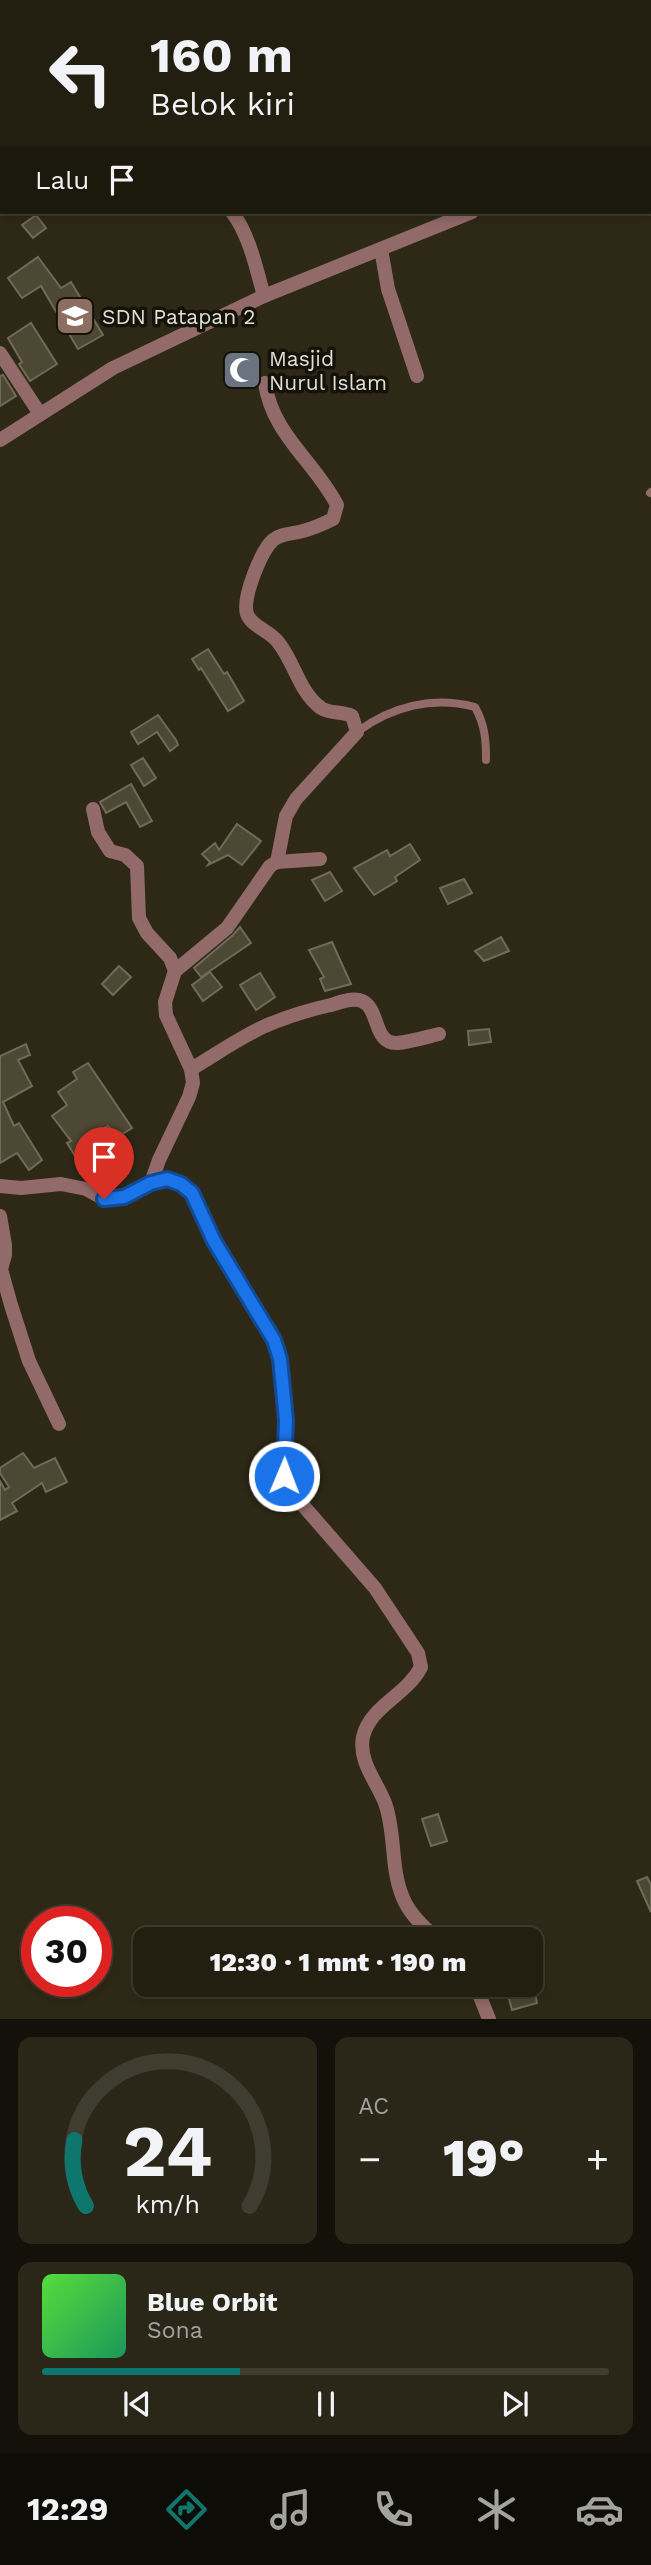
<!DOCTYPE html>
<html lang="id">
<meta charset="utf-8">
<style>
body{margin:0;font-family:"Work Sans",sans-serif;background:#2a2719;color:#f1f3f6;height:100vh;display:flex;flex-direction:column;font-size:26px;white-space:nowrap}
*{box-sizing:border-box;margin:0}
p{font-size:23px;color:#a2a29f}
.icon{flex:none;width:38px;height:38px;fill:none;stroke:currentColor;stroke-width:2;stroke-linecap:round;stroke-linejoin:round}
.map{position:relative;height:2019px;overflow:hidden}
.sheet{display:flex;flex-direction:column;gap:18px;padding:18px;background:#131109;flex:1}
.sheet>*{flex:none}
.guide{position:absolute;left:0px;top:0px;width:651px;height:214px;box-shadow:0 4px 10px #0003,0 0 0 2px #3f3d30;background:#221f10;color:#f1f3f6;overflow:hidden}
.speed{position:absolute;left:21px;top:1906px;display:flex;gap:14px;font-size:35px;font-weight:700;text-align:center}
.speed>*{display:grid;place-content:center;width:91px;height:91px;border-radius:50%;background:#221f10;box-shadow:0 4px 10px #0003,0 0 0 2px #3f3d30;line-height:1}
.speed .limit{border:10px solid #d22;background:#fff;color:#111}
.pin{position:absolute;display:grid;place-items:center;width:60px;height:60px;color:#fff;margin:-72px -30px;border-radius:50% 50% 50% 0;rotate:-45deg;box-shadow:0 0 7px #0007}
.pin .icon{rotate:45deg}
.me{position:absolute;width:77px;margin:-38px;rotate:1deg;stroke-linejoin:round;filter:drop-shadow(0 0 5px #0008)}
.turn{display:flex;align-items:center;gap:24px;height:147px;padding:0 35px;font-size:32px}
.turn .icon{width:91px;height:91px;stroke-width:2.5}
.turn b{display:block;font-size:49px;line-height:60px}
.then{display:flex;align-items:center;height:66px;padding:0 35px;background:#0003;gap:14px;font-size:26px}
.big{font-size:52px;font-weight:800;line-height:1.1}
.sheet .tile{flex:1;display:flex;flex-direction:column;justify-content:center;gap:10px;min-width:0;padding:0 24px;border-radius:14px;background:#2a2719}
.sheet .dial{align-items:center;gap:0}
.dial svg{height:182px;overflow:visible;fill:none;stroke:#3f3d30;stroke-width:7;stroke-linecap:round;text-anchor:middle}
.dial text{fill:#f1f3f6;stroke:none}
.song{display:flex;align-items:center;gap:21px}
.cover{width:84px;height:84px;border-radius:10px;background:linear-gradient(135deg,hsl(110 70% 55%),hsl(150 70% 35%))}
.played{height:7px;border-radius:4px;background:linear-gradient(90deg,#0f766e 35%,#3f3d30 35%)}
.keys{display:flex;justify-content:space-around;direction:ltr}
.heat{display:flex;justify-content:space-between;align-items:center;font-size:38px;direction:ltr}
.sheet .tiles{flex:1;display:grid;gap:18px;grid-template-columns:1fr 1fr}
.tile:last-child{grid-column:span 2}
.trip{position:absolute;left:133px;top:1927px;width:410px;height:70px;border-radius:14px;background:#221f10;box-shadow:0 4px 10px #0003,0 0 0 2px #3f3d30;font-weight:800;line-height:70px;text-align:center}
.tab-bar{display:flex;height:112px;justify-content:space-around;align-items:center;background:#0e0c06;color:#a2a29f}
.tab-bar .icon{width:49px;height:49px}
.tab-bar .on{color:#0f766e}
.tab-bar b{font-size:32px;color:#f1f3f6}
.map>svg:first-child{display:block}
</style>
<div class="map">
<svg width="651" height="2019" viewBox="0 0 651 2019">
<rect width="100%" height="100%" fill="#2e2916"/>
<g fill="#4d4834" stroke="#706b56" stroke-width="2">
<path d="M 36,215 L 46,228 L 33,238 L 22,225 Z"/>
<path d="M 38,257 L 61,288 L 71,282 L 103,335 L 78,349 L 41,286 L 22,298 L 8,278 Z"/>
<path d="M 31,323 L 57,364 L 30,381 L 19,364 L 22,362 L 8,338 Z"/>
<path d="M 249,356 L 254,380 L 235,384 L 230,360 Z"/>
<path d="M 3,375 L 16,396 L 0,406 L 0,376 Z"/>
<path d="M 208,649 L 224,674 L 227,672 L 244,701 L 228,711 L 201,668 L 199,670 L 192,659 Z"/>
<path d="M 158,715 L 176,740 L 178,745 L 170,751 L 157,732 L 138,744 L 131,732 Z"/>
<path d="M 143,758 L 156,778 L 144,786 L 131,765 Z"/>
<path d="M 131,784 L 152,821 L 140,827 L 126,802 L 106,813 L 100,802 Z"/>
<path d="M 237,824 L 261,841 L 242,865 L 228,855 L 208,865 L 210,862 L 202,854 L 215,843 L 219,850 Z"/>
<path d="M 410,844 L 420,860 L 395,877 L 397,881 L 374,895 L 354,868 L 387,850 L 390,856 Z"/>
<path d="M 330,872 L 342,891 L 325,901 L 312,880 Z"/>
<path d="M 464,879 L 472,893 L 448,904 L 440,888 Z"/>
<path d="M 240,927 L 251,943 L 201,977 L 194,968 L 233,935 Z"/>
<path d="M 501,937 L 509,951 L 484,961 L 475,951 Z"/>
<path d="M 332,942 L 351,984 L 325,991 L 320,979 L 324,977 L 309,950 Z"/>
<path d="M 119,966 L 131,977 L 113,995 L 102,984 Z"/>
<path d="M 210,972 L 222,987 L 203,1001 L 192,985 Z"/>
<path d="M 260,973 L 275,997 L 256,1010 L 240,985 Z"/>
<path d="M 489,1029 L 491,1042 L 469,1045 L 468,1031 Z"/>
<path d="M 26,1044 L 30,1055 L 18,1060 L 32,1086 L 3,1102 L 14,1126 L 19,1123 L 42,1160 L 29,1170 L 17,1153 L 0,1163 L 0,1056 Z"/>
<path d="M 88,1063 L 132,1128 L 116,1138 L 108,1126 L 83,1143 L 90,1154 L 78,1161 L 67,1143 L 71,1141 L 52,1116 L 67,1105 L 58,1092 L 77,1079 L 73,1072 Z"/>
<path d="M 23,1453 L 34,1468 L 55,1458 L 67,1482 L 46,1492 L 42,1483 L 12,1503 L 17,1511 L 0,1520 L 0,1481 L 5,1490 L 9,1487 L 0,1473 L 0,1468 Z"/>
<path d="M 438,1814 L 447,1841 L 431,1846 L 422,1819 Z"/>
<path d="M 647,1877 L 651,1885 L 651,1912 L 637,1881 Z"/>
<path d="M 505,1984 L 533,1984 L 537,2003 L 512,2010 Z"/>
</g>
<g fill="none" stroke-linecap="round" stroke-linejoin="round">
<g stroke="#926a69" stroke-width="8">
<path d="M 650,493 L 651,492"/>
<path d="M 357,732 C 392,706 433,696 475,707 C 485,725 486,740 486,760"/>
</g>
<g stroke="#926a69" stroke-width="14">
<path d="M 135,0 L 135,2"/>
<path d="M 226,0 L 227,2"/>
<path d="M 232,212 C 250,236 256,268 264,296"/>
<path d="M 381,249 L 388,289 L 417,376"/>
<path d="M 0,353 L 40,414"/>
<path d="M 265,383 C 272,434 315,462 337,505 L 333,519 C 323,524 314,528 303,531 C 292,534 282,533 273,540 C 261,551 242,598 247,614 C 251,626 270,631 278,642 C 295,663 299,692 321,708 C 330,714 342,711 352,716 L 357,732 L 296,799 L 286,816 L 277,862"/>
<path d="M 93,809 L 98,832 L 110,851 L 125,855 L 137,866 L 139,918 L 147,933 L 170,958 L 175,971"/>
<path d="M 191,1069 C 215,1055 239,1038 265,1026 C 286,1017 308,1010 331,1005 C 340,1002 353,997 362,1001 C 380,1009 373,1044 397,1043 C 411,1042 426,1037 439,1034"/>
<path d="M 151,1183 L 159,1160 L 189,1097 L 193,1083 L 191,1069 L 166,1015 L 165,1002 L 175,971 L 227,928 L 270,866 L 277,862 L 320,859"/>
<path d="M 0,1186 L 21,1188 L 61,1184 L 86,1189 L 104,1199 L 123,1197 L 151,1183 L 167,1179 L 181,1183 L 192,1193 L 214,1241 L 274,1340 L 280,1359 L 287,1420 L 284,1456 L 284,1476 L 287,1487 L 375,1588 L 418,1653 L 421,1667 C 407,1695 370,1706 363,1737 C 358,1761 377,1782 385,1803 C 396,1833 390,1868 403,1898 C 410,1915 424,1928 438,1939"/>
<path d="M 0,1216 L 5,1245 L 5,1255 L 1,1269 L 11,1305 L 29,1361 L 59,1424"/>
<path d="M 475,1984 L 489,2019"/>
</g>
<g stroke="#926a69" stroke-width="14">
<path d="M 649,136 L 651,136"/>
<path d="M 0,440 L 113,368 L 264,296 L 472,212"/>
</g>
</g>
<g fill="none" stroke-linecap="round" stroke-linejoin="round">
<g stroke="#114b97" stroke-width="18">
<path id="route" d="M 104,1199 L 124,1197 L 151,1183 L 167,1179 L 181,1184 L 192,1193 L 214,1241 L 274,1340 L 280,1359 L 286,1420 L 284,1476"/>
</g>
<use href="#route" stroke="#1a73e8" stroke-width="12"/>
</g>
<defs>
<g id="school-square" transform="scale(2.0125)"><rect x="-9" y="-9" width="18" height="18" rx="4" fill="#8d6e63" stroke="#14120a"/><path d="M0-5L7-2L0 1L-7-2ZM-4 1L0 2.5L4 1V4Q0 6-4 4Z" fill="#fff"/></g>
<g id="mosque-square" transform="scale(2.0125)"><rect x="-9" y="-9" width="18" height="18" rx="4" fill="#6b7280" stroke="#14120a"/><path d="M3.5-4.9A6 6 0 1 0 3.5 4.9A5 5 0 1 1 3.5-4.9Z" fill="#fff"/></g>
</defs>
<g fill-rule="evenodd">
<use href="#school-square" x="75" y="316"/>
<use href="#mosque-square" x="242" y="370"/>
</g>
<g text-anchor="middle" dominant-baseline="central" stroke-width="7" stroke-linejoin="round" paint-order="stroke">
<g font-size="21" fill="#e1ded2" stroke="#14120a" text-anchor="start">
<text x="102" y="316">SDN Patapan 2</text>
<text x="269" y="358">Masjid<tspan x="269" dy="24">Nurul Islam</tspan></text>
</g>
</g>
</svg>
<div class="speed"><div class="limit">30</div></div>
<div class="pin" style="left:104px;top:1199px;background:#d93025"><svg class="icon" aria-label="arrive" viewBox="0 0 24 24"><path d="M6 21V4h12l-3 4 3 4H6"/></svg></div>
<svg class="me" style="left:284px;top:1476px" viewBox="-20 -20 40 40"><circle r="17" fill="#1a73e8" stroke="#fff" stroke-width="3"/><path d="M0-11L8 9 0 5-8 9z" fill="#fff"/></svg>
<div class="trip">12:30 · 1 mnt · 190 m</div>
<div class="guide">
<div class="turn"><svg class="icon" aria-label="left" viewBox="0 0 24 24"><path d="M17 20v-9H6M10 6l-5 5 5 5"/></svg><div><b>160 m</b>Belok kiri</div></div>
<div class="then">Lalu<svg class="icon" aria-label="arrive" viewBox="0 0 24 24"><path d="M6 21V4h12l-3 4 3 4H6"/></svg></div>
</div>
</div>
<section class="sheet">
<div class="tiles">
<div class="tile dial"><svg viewBox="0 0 100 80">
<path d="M14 69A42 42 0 1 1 86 69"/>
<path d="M14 69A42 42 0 0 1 9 40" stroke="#0f766e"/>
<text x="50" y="56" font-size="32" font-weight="700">24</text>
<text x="50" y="72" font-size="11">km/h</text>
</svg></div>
<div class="tile"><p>AC</p>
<div class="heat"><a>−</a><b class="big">19°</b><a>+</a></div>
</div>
<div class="tile">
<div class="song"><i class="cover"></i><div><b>Blue Orbit</b><p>Sona</p></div></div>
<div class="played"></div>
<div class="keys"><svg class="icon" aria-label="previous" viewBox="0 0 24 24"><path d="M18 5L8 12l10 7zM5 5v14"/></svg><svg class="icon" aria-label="pause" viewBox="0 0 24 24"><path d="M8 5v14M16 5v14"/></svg><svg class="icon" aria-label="next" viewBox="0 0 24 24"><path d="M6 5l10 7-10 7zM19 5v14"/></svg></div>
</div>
</div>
</section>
<nav class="tab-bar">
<b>12:29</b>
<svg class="icon on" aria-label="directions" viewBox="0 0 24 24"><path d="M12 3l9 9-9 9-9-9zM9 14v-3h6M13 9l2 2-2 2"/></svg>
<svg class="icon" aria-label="music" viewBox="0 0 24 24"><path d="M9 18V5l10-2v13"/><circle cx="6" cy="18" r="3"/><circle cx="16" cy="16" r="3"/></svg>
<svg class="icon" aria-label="phone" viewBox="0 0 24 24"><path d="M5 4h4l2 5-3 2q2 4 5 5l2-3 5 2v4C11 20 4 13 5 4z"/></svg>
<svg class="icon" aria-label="climate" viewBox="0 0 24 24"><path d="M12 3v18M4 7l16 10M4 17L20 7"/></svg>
<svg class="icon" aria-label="car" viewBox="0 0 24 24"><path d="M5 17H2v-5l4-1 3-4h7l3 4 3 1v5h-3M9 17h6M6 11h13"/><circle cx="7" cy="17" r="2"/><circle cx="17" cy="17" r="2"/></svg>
</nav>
